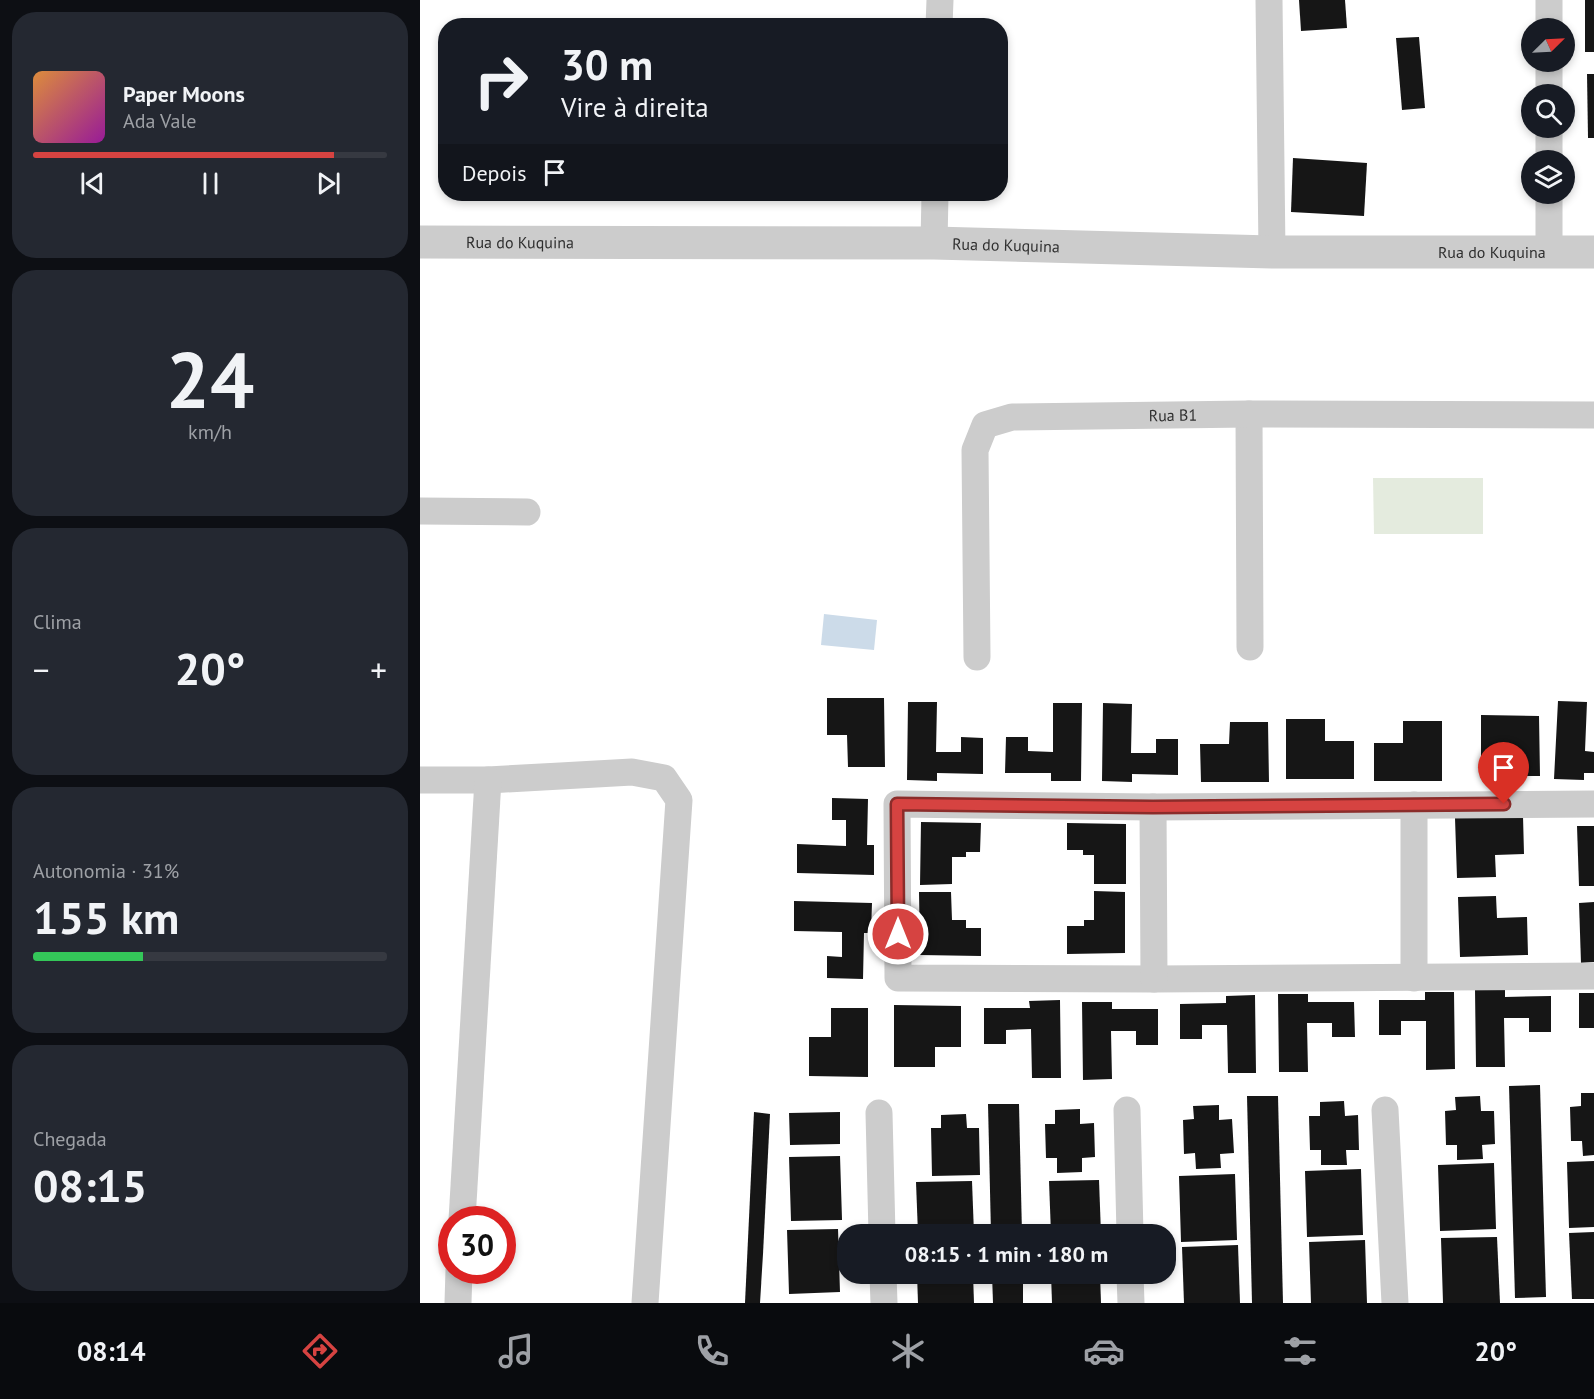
<!DOCTYPE html>
<html lang="pt">
<meta charset="utf-8">
<style>
body{margin:0;font-family:"PT Sans",sans-serif;background:#242831;color:#f1f3f6;height:100vh;display:flex;flex-direction:column;font-size:22px;white-space:nowrap}
*{box-sizing:border-box;margin:0}
p{font-size:20px;color:#9ea1a6}
.icon{flex:none;width:33px;height:33px;fill:none;stroke:currentColor;stroke-width:2;stroke-linecap:round;stroke-linejoin:round}
.map{position:relative;flex:1;overflow:hidden}
.panel{display:flex;flex-direction:column;gap:12px;padding:12px;background:#0d0f14;width:420px}
.panel>*{flex:none}
.top-card{position:absolute;left:18px;top:18px;width:570px;height:183px;border-radius:24px;box-shadow:0 3px 9px #0003;background:#171b24;color:#f1f3f6;overflow:hidden}
.needle{width:39px;rotate:66deg}
.buttons{position:absolute;left:1101px;top:18px;display:grid;gap:12px}
.buttons a{display:grid;place-items:center;width:54px;height:54px;border-radius:50%;background:#171b24;box-shadow:0 3px 9px #0003;font-size:30px}
.speed{position:absolute;left:18px;top:1206px;display:flex;gap:12px;font-size:30px;font-weight:700;text-align:center}
.speed>*{display:grid;place-content:center;width:78px;height:78px;border-radius:50%;background:#171b24;box-shadow:0 3px 9px #0003;line-height:1}
.speed .limit{border:9px solid #d22;background:#fff;color:#111}
.pin{position:absolute;display:grid;place-items:center;width:51px;height:51px;color:#fff;margin:-62px -26px;border-radius:50% 50% 50% 0;rotate:-45deg;box-shadow:0 0 6px #0007}
.pin .icon{rotate:45deg}
.me{position:absolute;width:66px;margin:-33px;rotate:0deg;stroke-linejoin:round;filter:drop-shadow(0 0 4px #0008)}
.turn{display:flex;align-items:center;gap:21px;height:126px;padding:0 24px;font-size:27px}
.turn .icon{width:78px;height:78px;stroke-width:2.5}
.turn b{display:block;font-size:42px;line-height:51px}
.then{display:flex;align-items:center;height:57px;padding:0 24px;background:#0003;gap:12px;font-size:22px}
.big{font-size:45px;font-weight:800;line-height:1.1}
.panel .card{flex:1;display:flex;flex-direction:column;justify-content:center;gap:9px;min-width:0;padding:0 21px;border-radius:24px;background:#242831}
.panel .dial{align-items:center;gap:0}
.dial b{font-size:78px;line-height:1}
.song{display:flex;align-items:center;gap:18px}
.cover{width:72px;height:72px;border-radius:9px;background:linear-gradient(135deg,hsl(30 70% 55%),hsl(300 70% 35%))}
.played{height:6px;border-radius:3px;background:linear-gradient(90deg,#d64341 85%,#363941 85%)}
.keys{display:flex;justify-content:space-around;direction:ltr}
.heat{display:flex;justify-content:space-between;align-items:center;font-size:33px;direction:ltr}
.charge{height:9px;border-radius:4px;background:linear-gradient(90deg,#34c759 31%,#363941 0)}
.trip{position:absolute;left:417px;top:1224px;width:339px;height:60px;border-radius:24px;background:#171b24;box-shadow:0 3px 9px #0003;font-weight:800;line-height:60px;text-align:center}
.menu{display:flex;height:96px;justify-content:space-around;align-items:center;background:#090b0e;color:#9ea1a6}
.menu .icon{width:42px;height:42px}
.menu .active{color:#d64341}
.menu b{font-size:27px;color:#f1f3f6}
main{display:flex;flex:1;min-height:0}
.map>svg:first-child{display:block}
</style>
<main>
<section class="panel">
<div class="card">
<div class="song"><i class="cover"></i><div><b>Paper Moons</b><p>Ada Vale</p></div></div>
<div class="played"></div>
<div class="keys"><svg class="icon" aria-label="previous" viewBox="0 0 24 24"><path d="M18 5L8 12l10 7zM5 5v14"/></svg><svg class="icon" aria-label="pause" viewBox="0 0 24 24"><path d="M8 5v14M16 5v14"/></svg><svg class="icon" aria-label="next" viewBox="0 0 24 24"><path d="M6 5l10 7-10 7zM19 5v14"/></svg></div>
</div>
<div class="card dial"><b>24</b><p>km/h</p></div>
<div class="card"><p>Clima</p>
<div class="heat"><a>−</a><b class="big">20°</b><a>+</a></div>
</div>
<div class="card"><p>Autonomia · 31%</p><b class="big">155 km</b><div class="charge"></div></div>
<div class="card"><p>Chegada</p><b class="big">08:15</b></div>
</section>
<div class="map">
<svg width="1174" height="1303" viewBox="0 0 1174 1303">
<rect width="100%" height="100%" fill="#fff"/>
<path fill="#e4ebde" d="M 953,478 L 1063,478 L 1063,534 L 954,534 Z"/>
<path fill="#ccdbe9" d="M 404,614 L 457,620 L 454,650 L 401,645 Z"/>
<g fill="#161616">
<path d="M 879,0 L 925,0 L 927,28 L 881,31 Z"/>
<rect x="1165" y="0" width="9" height="52"/>
<path d="M 999,37 L 1005,108 L 982,110 L 976,38 Z"/>
<path d="M 1167,74 L 1174,74 L 1174,138 L 1168,138 Z"/>
<path d="M 873,158 L 947,163 L 944,216 L 871,212 Z"/>
<path d="M 407,698 L 464,698 L 465,767 L 428,767 L 427,735 L 407,735 Z"/>
<path d="M 1138,701 L 1167,702 L 1165,751 L 1174,752 L 1174,773 L 1164,773 L 1164,780 L 1134,779 Z"/>
<path d="M 488,702 L 517,702 L 516,752 L 541,752 L 541,737 L 563,738 L 563,774 L 517,773 L 517,781 L 487,780 Z"/>
<path d="M 633,703 L 662,703 L 661,781 L 631,781 L 631,773 L 585,773 L 586,737 L 608,737 L 608,751 L 633,752 Z"/>
<path d="M 683,703 L 712,704 L 711,753 L 736,753 L 736,739 L 758,739 L 758,775 L 712,774 L 712,782 L 682,781 Z"/>
<path d="M 1061,715 L 1119,716 L 1120,776 L 1092,776 L 1092,762 L 1089,762 L 1089,765 L 1075,765 L 1075,761 L 1061,761 Z"/>
<path d="M 866,719 L 905,719 L 905,741 L 934,741 L 934,779 L 866,779 Z"/>
<path d="M 983,721 L 1022,721 L 1022,781 L 954,781 L 954,743 L 983,743 Z"/>
<path d="M 810,722 L 848,722 L 849,782 L 781,782 L 780,744 L 809,744 Z"/>
<path d="M 412,798 L 448,799 L 447,845 L 454,845 L 454,875 L 377,873 L 377,844 L 426,846 L 426,820 L 412,820 Z"/>
<path d="M 1103,816 L 1104,854 L 1075,855 L 1076,877 L 1037,878 L 1035,818 Z"/>
<path d="M 501,822 L 561,823 L 560,852 L 546,852 L 546,857 L 532,857 L 532,884 L 500,885 Z"/>
<path d="M 647,823 L 706,824 L 706,884 L 674,884 L 674,855 L 663,855 L 663,850 L 647,850 Z"/>
<path d="M 1157,826 L 1174,826 L 1174,886 L 1159,886 Z"/>
<path d="M 674,891 L 705,892 L 705,953 L 647,954 L 647,926 L 664,926 L 664,920 L 674,920 Z"/>
<path d="M 499,892 L 531,892 L 532,920 L 546,920 L 546,928 L 561,928 L 561,956 L 500,955 Z"/>
<path d="M 1076,896 L 1077,918 L 1107,917 L 1108,955 L 1040,957 L 1038,897 Z"/>
<path d="M 374,901 L 452,903 L 451,933 L 444,933 L 443,979 L 407,978 L 407,956 L 422,957 L 422,932 L 374,931 Z"/>
<path d="M 1174,902 L 1174,962 L 1161,963 L 1159,903 Z"/>
<path d="M 1055,989 L 1085,989 L 1085,997 L 1131,996 L 1131,1032 L 1109,1032 L 1109,1018 L 1084,1018 L 1085,1067 L 1056,1067 Z"/>
<path d="M 1005,992 L 1034,992 L 1035,1069 L 1006,1070 L 1006,1021 L 981,1021 L 981,1035 L 959,1035 L 959,1000 L 1005,1000 Z"/>
<rect x="1159" y="993" width="15" height="35"/>
<path d="M 858,994 L 888,994 L 888,1002 L 934,1002 L 935,1037 L 912,1037 L 912,1023 L 887,1023 L 888,1072 L 859,1072 Z"/>
<path d="M 835,995 L 836,1073 L 808,1073 L 807,1025 L 782,1025 L 782,1039 L 760,1039 L 760,1004 L 806,1003 L 806,996 Z"/>
<path d="M 640,1000 L 641,1078 L 612,1078 L 611,1029 L 586,1030 L 586,1044 L 564,1044 L 564,1008 L 610,1008 L 609,1001 Z"/>
<path d="M 662,1002 L 692,1002 L 692,1009 L 738,1009 L 738,1045 L 716,1045 L 716,1031 L 691,1031 L 692,1079 L 663,1080 Z"/>
<path d="M 474,1005 L 541,1006 L 541,1047 L 515,1047 L 515,1067 L 474,1067 Z"/>
<path d="M 411,1008 L 448,1008 L 448,1077 L 389,1076 L 389,1037 L 411,1037 Z"/>
<path d="M 1120,1085 L 1126,1297 L 1095,1298 L 1089,1086 Z"/>
<path d="M 1161,1093 L 1174,1093 L 1174,1155 L 1163,1156 L 1162,1141 L 1151,1141 L 1150,1107 L 1161,1106 Z"/>
<path d="M 827,1096 L 858,1096 L 863,1303 L 832,1303 Z"/>
<path d="M 1060,1096 L 1061,1111 L 1074,1111 L 1075,1144 L 1062,1145 L 1063,1159 L 1037,1160 L 1037,1145 L 1026,1145 L 1025,1111 L 1036,1110 L 1035,1097 Z"/>
<path d="M 924,1101 L 925,1116 L 938,1115 L 939,1150 L 926,1150 L 927,1165 L 901,1165 L 901,1150 L 890,1150 L 889,1116 L 900,1116 L 900,1102 Z"/>
<path d="M 568,1104 L 599,1104 L 602,1234 L 571,1234 Z"/>
<path d="M 799,1105 L 799,1120 L 812,1119 L 814,1153 L 800,1154 L 801,1168 L 776,1169 L 775,1153 L 764,1154 L 763,1120 L 774,1119 L 773,1106 Z"/>
<path d="M 660,1109 L 660,1124 L 674,1123 L 675,1157 L 662,1158 L 662,1172 L 637,1173 L 637,1158 L 626,1158 L 625,1124 L 635,1124 L 635,1110 Z"/>
<path d="M 334,1112 L 350,1114 L 343,1254 L 340,1303 L 325,1303 Z"/>
<path d="M 420,1112 L 420,1144 L 370,1145 L 369,1113 Z"/>
<path d="M 546,1114 L 547,1128 L 559,1128 L 560,1175 L 512,1176 L 511,1128 L 521,1128 L 521,1115 Z"/>
<path d="M 420,1156 L 422,1220 L 371,1221 L 369,1157 Z"/>
<path d="M 1174,1161 L 1174,1227 L 1149,1228 L 1147,1162 Z"/>
<path d="M 1074,1163 L 1076,1229 L 1020,1231 L 1018,1165 Z"/>
<path d="M 941,1169 L 943,1235 L 887,1237 L 885,1171 Z"/>
<path d="M 815,1174 L 817,1240 L 761,1242 L 759,1176 Z"/>
<path d="M 679,1180 L 681,1234 L 631,1234 L 629,1181 Z"/>
<path d="M 552,1181 L 554,1234 L 498,1234 L 496,1182 Z"/>
<path d="M 418,1229 L 420,1292 L 369,1294 L 367,1230 Z"/>
<path d="M 1174,1232 L 1174,1299 L 1152,1299 L 1149,1233 Z"/>
<path d="M 1077,1237 L 1080,1303 L 1023,1303 L 1021,1238 Z"/>
<path d="M 945,1240 L 947,1303 L 891,1303 L 889,1242 Z"/>
<path d="M 818,1245 L 820,1303 L 764,1303 L 762,1247 Z"/>
<path d="M 497,1274 L 553,1274 L 554,1303 L 498,1303 Z"/>
<path d="M 572,1274 L 603,1274 L 603,1303 L 573,1303 Z"/>
<path d="M 631,1274 L 680,1274 L 681,1303 L 632,1303 Z"/>
</g>
<g fill="none" stroke-linecap="round" stroke-linejoin="round">
<g stroke="#ccc" stroke-width="27">
<path d="M 849,0 L 852,252"/>
<path d="M 1129,0 L 1129,28"/>
<path d="M 519,26 L 520,0"/>
<path d="M 1129,62 L 1129,94"/>
<path d="M 1129,128 L 1129,160"/>
<path d="M 1129,194 L 1129,252"/>
<path d="M 514,243 L 515,194"/>
<path d="M 829,414 L 830,647"/>
<path d="M 0,511 L 107,512"/>
<path id="s1" d="M 557,657 L 555,450 L 565,425 L 592,417 L 829,414 L 1174,415"/>
<path d="M 0,780 L 68,780 L 212,772 L 244,778 L 259,800 L 225,1303"/>
<path d="M 1174,804 L 733,807 L 477,804 L 478,978 L 734,979 L 1174,976"/>
<path d="M 994,805 L 994,978"/>
<path d="M 733,807 L 734,979"/>
<path d="M 707,1110 L 710,1234"/>
<path d="M 965,1110 L 975,1303"/>
<path d="M 459,1113 L 462,1234"/>
<path d="M 42,1220 L 68,780"/>
<path d="M 463,1274 L 464,1303"/>
<path d="M 710,1274 L 711,1303"/>
<path d="M 38,1303 L 39,1270"/>
</g>
<path stroke="#ccc" stroke-width="33" id="s2" d="M 0,242 L 514,243 L 852,252 L 1174,252"/>
</g>
<g fill="none" stroke-linecap="round" stroke-linejoin="round">
<g stroke="#8b2c2a" stroke-width="15">
<path id="route" d="M 478,934 L 477,804 L 733,807 L 1084,804"/>
</g>
<use href="#route" stroke="#d64341" stroke-width="10"/>
</g>
<g text-anchor="middle" dominant-baseline="central" stroke-width="6" stroke-linejoin="round" paint-order="stroke">
<g font-size="16" fill="#2f2f2f" stroke="#fff">
<text stroke="none"><textPath href="#s2" startOffset="100">Rua do Kuquina</textPath></text>
<text stroke="none"><textPath href="#s2" startOffset="586">Rua do Kuquina</textPath></text>
<text stroke="none"><textPath href="#s2" startOffset="1072">Rua do Kuquina</textPath></text>
<text stroke="none"><textPath href="#s1" startOffset="423">Rua B1</textPath></text>
</g>
</g>
</svg>
<div class="buttons">
<a><svg class="needle" viewBox="-14 -14 28 28"><path d="M0-13l5 13h-10z" fill="#e53935"/><path d="M0 13l5-13h-10z" fill="#9ea1a6"/></svg></a>
<a><svg class="icon" aria-label="search" viewBox="0 0 24 24"><circle cx="10" cy="10" r="6"/><path d="M15 15l6 6"/></svg></a>
<a><svg class="icon" aria-label="layers" viewBox="0 0 24 24"><path d="M12 4l9 5-9 5-9-5zM3 14l9 5 9-5"/></svg></a>
</div>
<div class="speed"><div class="limit">30</div></div>
<div class="pin" style="left:1084px;top:804px;background:#d93025"><svg class="icon" aria-label="arrive" viewBox="0 0 24 24"><path d="M6 21V4h12l-3 4 3 4H6"/></svg></div>
<svg class="me" style="left:478px;top:934px" viewBox="-20 -20 40 40"><circle r="17" fill="#d64341" stroke="#fff" stroke-width="3"/><path d="M0-11L8 9 0 5-8 9z" fill="#fff"/></svg>
<div class="trip">08:15 · 1 min · 180 m</div>
<div class="top-card">
<div class="turn"><svg class="icon" aria-label="right" viewBox="0 0 24 24"><path d="M7 20v-9h11M14 6l5 5-5 5"/></svg><div><b>30 m</b>Vire à direita</div></div>
<div class="then">Depois<svg class="icon" aria-label="arrive" viewBox="0 0 24 24"><path d="M6 21V4h12l-3 4 3 4H6"/></svg></div>
</div>
</div>
</main>
<nav class="menu">
<b>08:14</b>
<svg class="icon active" aria-label="directions" viewBox="0 0 24 24"><path d="M12 3l9 9-9 9-9-9zM9 14v-3h6M13 9l2 2-2 2"/></svg>
<svg class="icon" aria-label="music" viewBox="0 0 24 24"><path d="M9 18V5l10-2v13"/><circle cx="6" cy="18" r="3"/><circle cx="16" cy="16" r="3"/></svg>
<svg class="icon" aria-label="phone" viewBox="0 0 24 24"><path d="M5 4h4l2 5-3 2q2 4 5 5l2-3 5 2v4C11 20 4 13 5 4z"/></svg>
<svg class="icon" aria-label="climate" viewBox="0 0 24 24"><path d="M12 3v18M4 7l16 10M4 17L20 7"/></svg>
<svg class="icon" aria-label="car" viewBox="0 0 24 24"><path d="M5 17H2v-5l4-1 3-4h7l3 4 3 1v5h-3M9 17h6M6 11h13"/><circle cx="7" cy="17" r="2"/><circle cx="17" cy="17" r="2"/></svg>
<svg class="icon" aria-label="filters" viewBox="0 0 24 24"><path d="M4 7h16M4 17h16"/><circle cx="9" cy="7" r="2"/><circle cx="15" cy="17" r="2"/></svg>
<b>20°</b>
</nav>
